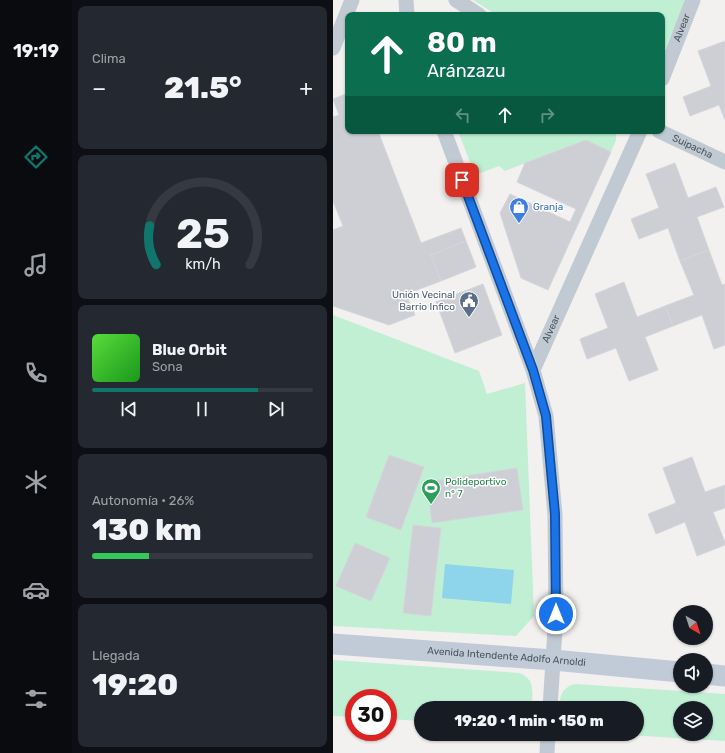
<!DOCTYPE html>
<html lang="es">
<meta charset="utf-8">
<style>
body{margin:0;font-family:Rubik,sans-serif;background:#242831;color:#f1f3f6;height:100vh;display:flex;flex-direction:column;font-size:15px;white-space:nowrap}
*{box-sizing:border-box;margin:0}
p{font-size:13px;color:#9ea1a6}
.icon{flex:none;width:22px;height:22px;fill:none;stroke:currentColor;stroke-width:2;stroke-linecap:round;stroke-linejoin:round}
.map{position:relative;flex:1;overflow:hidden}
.drawer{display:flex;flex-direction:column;gap:6px;padding:6px;background:#0d0f14;width:261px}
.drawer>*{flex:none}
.banner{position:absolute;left:12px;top:12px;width:320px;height:122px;border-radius:8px;box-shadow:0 1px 3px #0004;background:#0b6e4f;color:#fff;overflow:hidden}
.needle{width:26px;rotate:141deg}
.controls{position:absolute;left:340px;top:605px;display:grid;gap:8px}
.controls a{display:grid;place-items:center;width:40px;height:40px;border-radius:50%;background:#171b24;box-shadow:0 1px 3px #0004;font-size:20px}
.speed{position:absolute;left:12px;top:689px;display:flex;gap:8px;font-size:20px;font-weight:700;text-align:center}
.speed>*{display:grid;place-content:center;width:52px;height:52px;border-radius:50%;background:#171b24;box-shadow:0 1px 3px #0004;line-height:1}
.speed .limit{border:6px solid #d22;background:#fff;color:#111}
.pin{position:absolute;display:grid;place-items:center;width:34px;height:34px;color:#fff;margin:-17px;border-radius:8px;box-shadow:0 2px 6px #0006}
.me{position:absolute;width:44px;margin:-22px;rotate:0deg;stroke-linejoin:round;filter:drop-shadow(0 0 3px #0008)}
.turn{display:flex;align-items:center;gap:14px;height:84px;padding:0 16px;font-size:18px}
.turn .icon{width:52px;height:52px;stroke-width:2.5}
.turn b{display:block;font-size:28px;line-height:34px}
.lanes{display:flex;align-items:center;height:38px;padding:0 16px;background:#0003;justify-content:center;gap:20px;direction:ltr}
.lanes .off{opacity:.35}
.big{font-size:30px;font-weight:800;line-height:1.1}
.drawer .widget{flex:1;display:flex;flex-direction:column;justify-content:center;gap:6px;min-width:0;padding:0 14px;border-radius:8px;background:#242831}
.drawer .dial{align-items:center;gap:0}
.dial svg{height:104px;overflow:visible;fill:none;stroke:#363941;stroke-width:7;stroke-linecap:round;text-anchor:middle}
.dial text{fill:#f1f3f6;stroke:none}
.song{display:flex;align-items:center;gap:12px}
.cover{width:48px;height:48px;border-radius:6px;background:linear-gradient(135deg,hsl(110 70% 55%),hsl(120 70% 35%))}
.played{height:4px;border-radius:2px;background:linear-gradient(90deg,#0f766e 75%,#363941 75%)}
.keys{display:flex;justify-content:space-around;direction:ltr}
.heat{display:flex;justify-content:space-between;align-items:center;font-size:22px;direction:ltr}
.charge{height:6px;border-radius:3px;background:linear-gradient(90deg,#34c759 26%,#363941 0)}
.trip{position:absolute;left:81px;top:701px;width:230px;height:40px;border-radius:20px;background:#171b24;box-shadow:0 1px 3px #0004;font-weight:800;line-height:40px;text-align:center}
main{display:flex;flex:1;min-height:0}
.dock{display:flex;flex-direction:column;width:72px;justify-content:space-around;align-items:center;background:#090b0e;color:#9ea1a6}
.dock .icon{width:28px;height:28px}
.dock .on{color:#0f766e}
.dock b{font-size:18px;color:#f1f3f6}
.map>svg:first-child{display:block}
</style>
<main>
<nav class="dock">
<b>19:19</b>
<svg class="icon on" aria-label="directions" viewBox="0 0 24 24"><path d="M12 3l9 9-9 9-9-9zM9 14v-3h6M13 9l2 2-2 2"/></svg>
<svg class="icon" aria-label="music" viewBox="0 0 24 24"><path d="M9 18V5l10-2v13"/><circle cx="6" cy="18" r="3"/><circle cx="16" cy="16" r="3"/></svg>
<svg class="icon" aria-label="phone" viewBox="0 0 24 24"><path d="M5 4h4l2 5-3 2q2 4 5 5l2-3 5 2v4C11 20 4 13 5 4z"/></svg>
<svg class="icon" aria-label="climate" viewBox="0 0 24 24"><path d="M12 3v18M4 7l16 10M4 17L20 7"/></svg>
<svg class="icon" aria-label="car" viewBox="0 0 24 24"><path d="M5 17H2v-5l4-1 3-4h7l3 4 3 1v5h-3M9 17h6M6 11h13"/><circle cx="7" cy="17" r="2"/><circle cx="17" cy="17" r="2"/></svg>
<svg class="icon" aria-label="filters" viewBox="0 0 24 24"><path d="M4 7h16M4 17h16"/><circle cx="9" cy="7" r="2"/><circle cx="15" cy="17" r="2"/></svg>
</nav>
<section class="drawer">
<div class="widget"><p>Clima</p>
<div class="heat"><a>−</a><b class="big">21.5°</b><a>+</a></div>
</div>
<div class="widget dial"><svg viewBox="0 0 100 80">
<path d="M14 69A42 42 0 1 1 86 69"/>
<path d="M14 69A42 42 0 0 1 9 39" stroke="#0f766e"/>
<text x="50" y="56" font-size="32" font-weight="700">25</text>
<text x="50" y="72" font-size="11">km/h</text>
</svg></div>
<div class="widget">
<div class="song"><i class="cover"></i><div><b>Blue Orbit</b><p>Sona</p></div></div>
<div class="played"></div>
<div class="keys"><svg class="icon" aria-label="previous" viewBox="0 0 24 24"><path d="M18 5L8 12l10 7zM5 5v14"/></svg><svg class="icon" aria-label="pause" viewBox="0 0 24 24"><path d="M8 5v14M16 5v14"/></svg><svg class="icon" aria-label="next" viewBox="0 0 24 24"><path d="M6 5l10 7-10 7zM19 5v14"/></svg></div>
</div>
<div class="widget"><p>Autonomía · 26%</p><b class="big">130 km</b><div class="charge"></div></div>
<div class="widget"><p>Llegada</p><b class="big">19:20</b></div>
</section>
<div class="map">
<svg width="392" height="753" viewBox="0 0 392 753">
<rect width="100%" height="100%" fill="#f3f0f0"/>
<g fill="#c0efd4" fill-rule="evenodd">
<path d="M 140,0 L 353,0 L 329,56 L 329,15 L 164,15 Z"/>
<path d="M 125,131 L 283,131 L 283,140 L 278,152 L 253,140 L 172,171 L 166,166 L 142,175 Z"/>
<path d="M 0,315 L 146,371 L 154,394 L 192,383 L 201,616 L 183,636 L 0,626 Z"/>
<path d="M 0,660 L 186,673 C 203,679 199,693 199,708 L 88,708 L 88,721 L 55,719 L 55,698 L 21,698 L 21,717 L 0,716 Z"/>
<path d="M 243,684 L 392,694 L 392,741 L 278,734 L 304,734 L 304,708 L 226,708 C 227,695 229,687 243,684 ZM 347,708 L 373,708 L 373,734 L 347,734 Z"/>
</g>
<path fill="#8ed4eb" d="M 112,564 L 181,570 L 178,604 L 109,598 Z"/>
<g fill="#cdcfd5" stroke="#d4d6dc">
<path d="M 392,41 L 392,120 L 386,105 L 357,116 L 350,97 L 378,86 L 365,51 Z"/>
<path d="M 15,93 L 15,131 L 45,131 L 88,243 L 128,228 L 133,241 L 98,255 L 108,281 L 73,294 L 82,315 L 56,325 L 0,306 L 0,230 L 10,226 L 0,201 L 0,140 L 1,140 L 0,137 L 0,117 L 6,115 L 0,99 Z"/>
<path d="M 253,140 L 278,152 L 215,290 L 188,278 L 167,213 L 177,194 L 237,222 L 243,209 L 184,182 L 192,163 Z"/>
<path d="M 342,163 L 355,198 L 383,187 L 391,207 L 364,217 L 376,250 L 347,261 L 335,228 L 306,239 L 298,219 L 326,208 L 313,174 Z"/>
<path d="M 133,241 L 143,267 L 108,281 L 98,255 Z"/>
<path d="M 376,250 L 389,285 L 392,284 L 392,345 L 381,349 L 369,315 L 340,326 L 332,306 L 361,295 L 347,261 Z"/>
<path d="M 291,282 L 304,317 L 332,306 L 340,326 L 312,337 L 325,370 L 296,381 L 283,348 L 254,359 L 247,339 L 275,328 L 262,294 Z"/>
<path d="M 150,284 L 169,335 L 122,353 L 103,302 Z"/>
<path d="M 56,455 L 91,467 L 68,530 L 33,517 Z"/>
<path d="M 359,457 L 372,492 L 392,485 L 392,508 L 380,512 L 392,542 L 392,545 L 364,556 L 352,522 L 323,534 L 315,514 L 343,503 L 330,468 Z"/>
<path d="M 184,468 L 190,510 L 99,523 L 94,482 Z"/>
<path d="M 80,525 L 108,528 L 98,616 L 70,613 Z"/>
<path d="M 22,543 L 57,558 L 38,601 L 3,586 Z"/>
</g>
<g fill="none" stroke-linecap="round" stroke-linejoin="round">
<g stroke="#c1cad2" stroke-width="15">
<path d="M 73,0 L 74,15"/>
<path d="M 123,0 L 146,15"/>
<path d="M 0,48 L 19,0"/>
<path id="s1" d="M 329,79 L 360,0"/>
<path d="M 111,131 L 200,370 L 213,416 L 222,515 L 223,614 L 217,708"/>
<path id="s2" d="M 326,131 L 392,162"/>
<path id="s3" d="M 200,370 L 307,131"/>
<path d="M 214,753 L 215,734"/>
</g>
<g stroke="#c1cbd7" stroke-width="21">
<path id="s4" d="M 0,644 L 220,660 L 347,672"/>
<path d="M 373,674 L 392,676"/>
</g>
</g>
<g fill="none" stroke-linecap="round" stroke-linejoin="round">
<g stroke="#114b97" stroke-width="10">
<path id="route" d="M 129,180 L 200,370 L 213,416 L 222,514 L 223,614"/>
</g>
<use href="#route" stroke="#1a73e8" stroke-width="7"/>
</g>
<defs>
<g id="shop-pin" transform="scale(1)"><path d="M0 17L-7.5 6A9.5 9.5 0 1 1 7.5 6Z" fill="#3f7fe0" stroke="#fff"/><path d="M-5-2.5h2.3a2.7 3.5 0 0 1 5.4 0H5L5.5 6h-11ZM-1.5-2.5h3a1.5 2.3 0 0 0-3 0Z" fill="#fff"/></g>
<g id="civic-pin" transform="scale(1)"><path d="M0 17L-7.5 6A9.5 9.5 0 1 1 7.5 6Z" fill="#5c6f8a" stroke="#fff"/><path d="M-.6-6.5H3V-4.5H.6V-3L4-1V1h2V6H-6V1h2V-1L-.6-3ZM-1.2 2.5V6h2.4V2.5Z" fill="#fff"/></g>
<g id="stadium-pin" transform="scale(1)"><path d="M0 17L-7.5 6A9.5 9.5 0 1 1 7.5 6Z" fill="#2e9e5b" stroke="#fff"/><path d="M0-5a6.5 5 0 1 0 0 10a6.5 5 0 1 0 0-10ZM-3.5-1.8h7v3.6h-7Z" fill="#fff"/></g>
</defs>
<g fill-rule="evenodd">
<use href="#shop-pin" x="186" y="207"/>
<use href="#civic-pin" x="136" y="301"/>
<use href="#stadium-pin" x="98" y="488"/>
</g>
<g text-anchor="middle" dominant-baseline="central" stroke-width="3" stroke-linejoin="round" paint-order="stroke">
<g font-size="10" fill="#48535e" stroke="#fff">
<text stroke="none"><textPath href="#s1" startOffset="55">Alvear</textPath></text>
<text stroke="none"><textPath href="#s2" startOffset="37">Suipacha</textPath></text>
<text stroke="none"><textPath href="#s3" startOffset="45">Alvear</textPath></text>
<text stroke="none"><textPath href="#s4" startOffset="174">Avenida Intendente Adolfo Arnoldi</textPath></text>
</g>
<g font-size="10" fill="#366cbe" stroke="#fff" text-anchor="start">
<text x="200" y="207">Granja</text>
</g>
<g font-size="10" fill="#4e5e75" stroke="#fff" text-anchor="end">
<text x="122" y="295">Unión Vecinal<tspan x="122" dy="12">Barrio Infico</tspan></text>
</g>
<g font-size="10" fill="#27864d" stroke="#fff" text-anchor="start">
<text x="112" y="482">Polideportivo<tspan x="112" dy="12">n° 7</tspan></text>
</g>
</g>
</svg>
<div class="controls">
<a><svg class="needle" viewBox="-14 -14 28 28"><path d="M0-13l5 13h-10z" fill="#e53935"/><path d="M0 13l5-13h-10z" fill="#9ea1a6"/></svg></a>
<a><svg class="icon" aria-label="sound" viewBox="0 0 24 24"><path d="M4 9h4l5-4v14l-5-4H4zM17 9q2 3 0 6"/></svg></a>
<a><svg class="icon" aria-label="layers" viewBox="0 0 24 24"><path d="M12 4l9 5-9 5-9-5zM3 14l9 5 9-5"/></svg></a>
</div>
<div class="speed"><div class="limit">30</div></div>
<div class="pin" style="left:129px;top:180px;background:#d93025"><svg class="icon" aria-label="arrive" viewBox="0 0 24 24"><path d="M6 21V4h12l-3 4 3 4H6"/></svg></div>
<svg class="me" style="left:223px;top:614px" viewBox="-20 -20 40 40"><circle r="17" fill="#1a73e8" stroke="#fff" stroke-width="3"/><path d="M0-11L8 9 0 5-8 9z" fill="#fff"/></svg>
<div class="trip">19:20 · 1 min · 150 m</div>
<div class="banner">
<div class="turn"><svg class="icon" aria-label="ahead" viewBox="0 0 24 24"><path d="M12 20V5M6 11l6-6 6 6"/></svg><div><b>80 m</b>Aránzazu</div></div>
<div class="lanes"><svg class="icon off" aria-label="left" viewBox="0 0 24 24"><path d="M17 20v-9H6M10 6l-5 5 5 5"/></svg><svg class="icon" aria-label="ahead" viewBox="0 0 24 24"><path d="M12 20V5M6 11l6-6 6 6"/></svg><svg class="icon off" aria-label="right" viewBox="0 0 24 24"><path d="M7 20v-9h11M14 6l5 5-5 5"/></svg></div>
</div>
</div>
</main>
